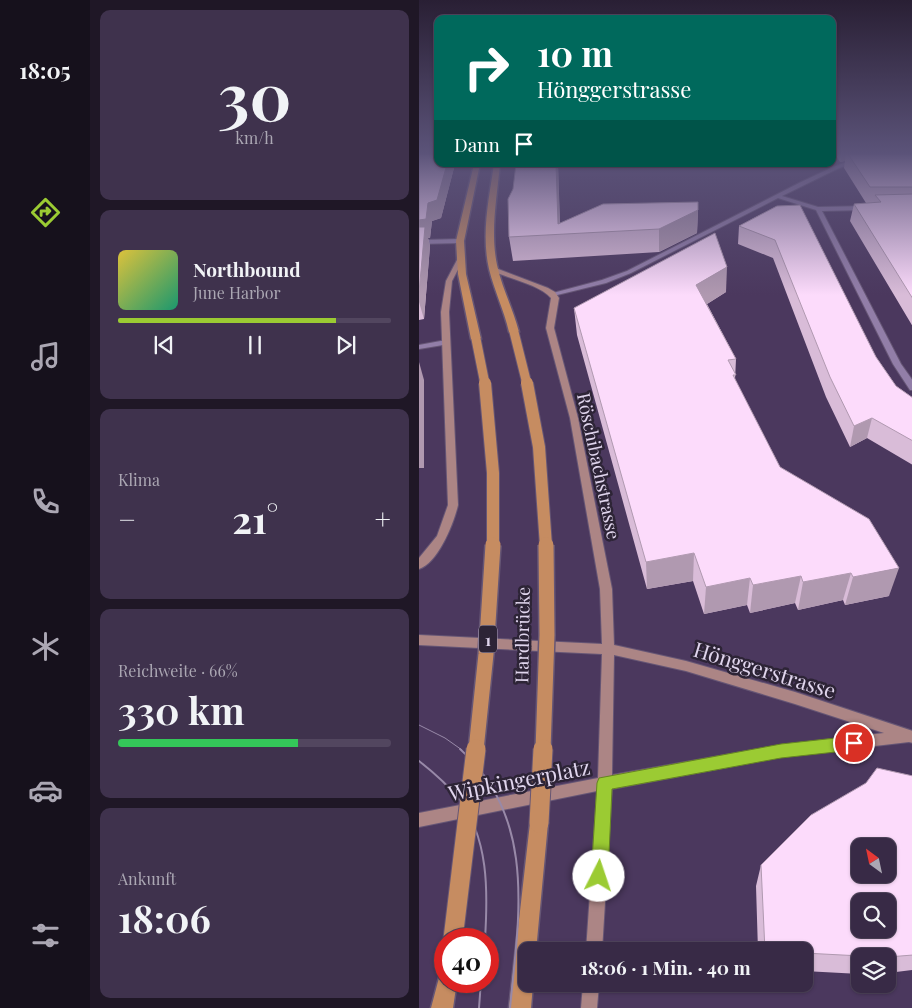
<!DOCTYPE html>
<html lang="de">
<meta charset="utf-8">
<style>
body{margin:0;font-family:"Playfair Display",serif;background:#3f324d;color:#f1f3f6;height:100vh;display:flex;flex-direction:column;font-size:19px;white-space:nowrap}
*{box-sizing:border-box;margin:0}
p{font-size:16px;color:#aba7b3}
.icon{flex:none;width:28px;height:28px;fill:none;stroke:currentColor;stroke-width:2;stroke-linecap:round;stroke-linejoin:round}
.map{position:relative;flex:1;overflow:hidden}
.panel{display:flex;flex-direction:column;gap:10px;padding:10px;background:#1f1726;width:329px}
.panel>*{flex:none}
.guide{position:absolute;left:15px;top:15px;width:402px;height:152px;border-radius:10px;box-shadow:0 1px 4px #0004,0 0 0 1px #52465f;background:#00695c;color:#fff;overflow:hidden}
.needle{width:32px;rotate:327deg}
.buttons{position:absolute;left:432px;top:838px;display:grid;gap:10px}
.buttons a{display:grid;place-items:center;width:45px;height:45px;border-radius:10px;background:#382a46;box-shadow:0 1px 4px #0004,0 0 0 1px #52465f;font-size:25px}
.speed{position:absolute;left:15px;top:928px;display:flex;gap:10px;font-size:25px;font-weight:700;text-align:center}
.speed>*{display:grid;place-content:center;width:65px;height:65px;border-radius:50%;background:#382a46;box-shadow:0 1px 4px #0004,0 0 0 1px #52465f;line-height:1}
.speed .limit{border:8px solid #d22;background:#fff;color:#111}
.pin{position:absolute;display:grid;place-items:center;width:42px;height:42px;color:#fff;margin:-21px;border:2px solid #fff;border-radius:50%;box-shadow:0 1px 5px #0007}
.me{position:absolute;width:55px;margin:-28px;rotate:4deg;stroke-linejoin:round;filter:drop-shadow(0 0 4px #0008)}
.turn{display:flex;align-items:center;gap:18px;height:105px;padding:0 20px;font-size:22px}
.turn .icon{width:65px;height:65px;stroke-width:2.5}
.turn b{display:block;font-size:35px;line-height:42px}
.then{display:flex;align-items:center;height:48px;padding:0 20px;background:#0003;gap:10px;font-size:19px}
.big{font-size:38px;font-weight:700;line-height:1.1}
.panel .tile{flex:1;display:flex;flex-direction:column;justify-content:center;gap:8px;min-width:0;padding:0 18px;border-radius:10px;background:#3f324d}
.panel .dial{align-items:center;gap:0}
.dial b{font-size:65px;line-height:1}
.song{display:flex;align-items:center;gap:15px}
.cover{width:60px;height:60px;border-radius:8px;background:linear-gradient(135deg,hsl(50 70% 55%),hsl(160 70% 35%))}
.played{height:5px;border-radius:2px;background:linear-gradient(90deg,#9bcb33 80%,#52465f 80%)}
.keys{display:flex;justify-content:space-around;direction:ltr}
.heat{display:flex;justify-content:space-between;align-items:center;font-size:28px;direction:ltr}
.charge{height:8px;border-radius:4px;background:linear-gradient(90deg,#34c759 66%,#52465f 0)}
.trip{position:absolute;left:99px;top:942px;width:295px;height:50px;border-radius:10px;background:#382a46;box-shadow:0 1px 4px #0004,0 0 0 1px #52465f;font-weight:700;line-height:50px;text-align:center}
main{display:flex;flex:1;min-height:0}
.tabs{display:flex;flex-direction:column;width:90px;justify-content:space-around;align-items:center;background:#16111c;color:#aba7b3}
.tabs .icon{width:35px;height:35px}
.tabs .active{color:#9bcb33}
.tabs b{font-size:22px;color:#f1f3f6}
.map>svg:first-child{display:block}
</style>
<main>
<nav class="tabs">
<b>18:05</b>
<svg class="icon active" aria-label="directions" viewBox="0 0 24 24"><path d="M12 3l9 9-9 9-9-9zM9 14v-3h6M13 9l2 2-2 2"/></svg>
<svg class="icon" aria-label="music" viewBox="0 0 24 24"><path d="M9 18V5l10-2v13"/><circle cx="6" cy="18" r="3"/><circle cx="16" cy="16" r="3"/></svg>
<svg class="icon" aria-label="phone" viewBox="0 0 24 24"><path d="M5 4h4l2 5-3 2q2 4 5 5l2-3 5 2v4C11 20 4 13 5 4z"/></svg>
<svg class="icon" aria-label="climate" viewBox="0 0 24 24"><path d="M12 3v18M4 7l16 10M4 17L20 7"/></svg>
<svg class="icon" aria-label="car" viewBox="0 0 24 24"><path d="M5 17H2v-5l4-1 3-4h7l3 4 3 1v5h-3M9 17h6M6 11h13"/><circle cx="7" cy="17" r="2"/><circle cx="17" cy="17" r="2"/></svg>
<svg class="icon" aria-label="filters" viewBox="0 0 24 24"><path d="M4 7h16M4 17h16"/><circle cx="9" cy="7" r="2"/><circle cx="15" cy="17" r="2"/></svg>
</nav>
<section class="panel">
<div class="tile dial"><b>30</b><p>km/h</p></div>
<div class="tile">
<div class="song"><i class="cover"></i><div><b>Northbound</b><p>June Harbor</p></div></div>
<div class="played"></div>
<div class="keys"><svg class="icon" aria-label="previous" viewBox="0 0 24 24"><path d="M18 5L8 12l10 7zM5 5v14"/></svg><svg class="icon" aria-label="pause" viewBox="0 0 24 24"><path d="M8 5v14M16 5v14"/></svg><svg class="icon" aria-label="next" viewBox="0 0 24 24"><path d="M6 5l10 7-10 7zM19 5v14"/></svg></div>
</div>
<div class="tile"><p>Klima</p>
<div class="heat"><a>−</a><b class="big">21°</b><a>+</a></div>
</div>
<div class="tile"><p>Reichweite · 66%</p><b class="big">330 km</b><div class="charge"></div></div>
<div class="tile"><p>Ankunft</p><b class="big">18:06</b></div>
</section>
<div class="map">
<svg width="494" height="1008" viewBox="0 0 494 1008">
<rect width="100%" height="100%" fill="#4b385e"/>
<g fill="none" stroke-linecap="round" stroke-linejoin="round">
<g stroke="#665675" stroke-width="2">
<g id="street">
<path d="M 450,154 L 458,154 L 418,169 L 363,196 L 399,207 L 447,206 L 450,208 L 447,210 L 403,211 L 482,364 L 494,381 L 494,390 L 491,390 L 474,364 L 397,210 L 359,198 L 212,273 L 187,283 L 134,296 L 130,294 L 183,280 L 208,271 L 382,182 L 414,167 Z"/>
<path d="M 0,240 L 41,239 L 44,241 L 41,243 L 0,244 Z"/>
<path d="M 27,340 L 31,342 L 30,344 L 0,349 L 0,345 Z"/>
</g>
</g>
<g stroke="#665675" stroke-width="2">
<g id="secondary">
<path d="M 42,256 L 45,258 L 33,281 L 30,312 L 39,505 C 35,523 19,563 0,569 L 0,558 L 18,536 L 29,505 L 22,312 L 27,281 L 39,258 Z"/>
<path d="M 74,267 L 129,288 L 136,292 L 140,298 L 135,328 L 159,418 L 193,589 L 195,645 L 267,661 L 376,692 L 494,731 L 494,743 L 490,742 L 362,757 L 193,789 L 183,951 L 167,951 L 178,791 L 0,827 L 0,813 L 179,778 L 183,654 L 0,645 L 0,635 L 183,644 L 181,589 L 151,418 L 127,328 L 132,298 C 120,284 89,279 72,270 L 72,268 ZM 195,655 L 267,671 L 376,704 L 465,733 L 362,745 L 193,775 Z"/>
<path d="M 164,984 L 180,984 L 178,1008 L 162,1008 Z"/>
</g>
</g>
<g stroke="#665675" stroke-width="3">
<g id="primary">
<path d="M 55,164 L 61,164 L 45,241 L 47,274 L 62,339 L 57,342 L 52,339 L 39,274 L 37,241 Z"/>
<path d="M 75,164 L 81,164 C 78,198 71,231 78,265 C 83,288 94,309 100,332 L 95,335 L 90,332 C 85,310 75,290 70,269 C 62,234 70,198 75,164 Z"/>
<path d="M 120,814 L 126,817 L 129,823 L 117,951 L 108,951 L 108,984 L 114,984 L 112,1008 L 90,1008 L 111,823 L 114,817 Z"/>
<path d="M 26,971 L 26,981 L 38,981 L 34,1008 L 12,1008 L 21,974 Z"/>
</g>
</g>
<use href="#street" fill="#927ea8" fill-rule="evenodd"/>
<use href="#secondary" fill="#ac8585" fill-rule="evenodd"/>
<use href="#primary" fill="#c68c61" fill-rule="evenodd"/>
<path stroke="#9889a8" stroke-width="1" d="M 0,725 L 26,738 L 43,750"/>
<g stroke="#9889a8" stroke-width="2">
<path d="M 41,749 C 118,818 100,916 91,1008"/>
<path d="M 0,761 C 14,772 28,784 39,798 C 70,837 69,892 66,939"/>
<path d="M 60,1008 L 62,981"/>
</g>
<g stroke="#665675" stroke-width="11" stroke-linecap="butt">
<g id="primary-bridge-far3">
<path d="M 95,332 L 108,384"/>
<path d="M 57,339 L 66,384"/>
</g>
</g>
<g stroke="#665675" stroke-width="14" stroke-linecap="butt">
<g id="primary-bridge-far2">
<path d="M 66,383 L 74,473 L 74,546"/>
<path d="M 108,383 L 120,447 L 127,546"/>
</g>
</g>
<g stroke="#665675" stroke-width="18" stroke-linecap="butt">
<g id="primary-bridge-far1">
<path d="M 57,750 L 67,654 L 74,545"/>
<path d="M 124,750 L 128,635 L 127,545"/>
</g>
</g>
<g stroke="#665675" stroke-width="21" stroke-linecap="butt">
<g id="primary-bridge">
<path d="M 120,823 L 124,749"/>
<path d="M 34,939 L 57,749"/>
</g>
</g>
<use href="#primary-bridge-far3" stroke="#c68c61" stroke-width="9"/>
<use href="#primary-bridge-far2" stroke="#c68c61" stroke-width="12"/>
<use href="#primary-bridge-far1" stroke="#c68c61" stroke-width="15"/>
<use href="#primary-bridge" stroke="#c68c61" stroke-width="19"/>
</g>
<g fill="#d9bcd8">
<path d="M 0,154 L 19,164 L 36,164 L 22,218 L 13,221 L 11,238 L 9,238 L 11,246 L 5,319 L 0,320 Z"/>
<path d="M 416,154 L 494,154 L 494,327 L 431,221 L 435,204 L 447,203 L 425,168 L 426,161 L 421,162 Z"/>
<path d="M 139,164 L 141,223 L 279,210 L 278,233 L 240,252 L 94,261 L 90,237 L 94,189 Z"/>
<path d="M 358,206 L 457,357 L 477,386 L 494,398 L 494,465 L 448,438 L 431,447 L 407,397 L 354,258 L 319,244 L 320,226 Z"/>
<path d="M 307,292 L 288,304 L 317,359 L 316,380 L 361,467 L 470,596 L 426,605 L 424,600 L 379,610 L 376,603 L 331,613 L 328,605 L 285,614 L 274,581 L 228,589 L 158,335 L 155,308 Z"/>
<path d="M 494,776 L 494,970 L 469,973 L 469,956 L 441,956 L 441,974 L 385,971 L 385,951 L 339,951 L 337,886 L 342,865 Z"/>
</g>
<g fill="#b099b0">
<path d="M 422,154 L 427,154 L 426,161 L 421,162 Z"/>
<path d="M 28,164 L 36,164 L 22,218 L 13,221 L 11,238 L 9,238 L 11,246 L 5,319 L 0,302 L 0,220 Z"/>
<path d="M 137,164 L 139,164 L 141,234 L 139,224 Z"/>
<path d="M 279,210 L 278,233 L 240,252 L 240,229 Z"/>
<path d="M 308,267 L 307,292 L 277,311 L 277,285 Z"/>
<path d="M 0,362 L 5,380 L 5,468 L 0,468 Z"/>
<path d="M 453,418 L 448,438 L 431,447 L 435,426 Z"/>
<path d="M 275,553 L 274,581 L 228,589 L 227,562 Z"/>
<path d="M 480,568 L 470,596 L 426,605 L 434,577 Z"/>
<path d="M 432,573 L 424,600 L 379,610 L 384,582 Z"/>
<path d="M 382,576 L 376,603 L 331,613 L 334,585 Z"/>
<path d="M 331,578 L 328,605 L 285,614 L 287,587 Z"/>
</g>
<g fill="#fcdbfb" stroke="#b099b0" fill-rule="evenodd">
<path d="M 0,154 L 19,154 L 19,164 L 28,164 L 18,200 L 9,203 L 7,219 L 0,220 Z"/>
<path d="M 429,154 L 494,154 L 494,187 L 451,187 Z"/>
<path d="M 97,164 L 137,164 L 139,224 L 184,204 L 279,202 L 279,210 L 240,229 L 90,237 L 89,199 L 94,189 Z"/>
<path d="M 494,194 L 494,299 L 435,204 L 462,202 L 456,195 Z"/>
<path d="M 381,205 L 457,357 L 477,386 L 494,398 L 494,441 L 453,418 L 435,426 L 411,377 L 356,240 L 320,226 L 358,206 Z"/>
<path d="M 0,227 L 6,227 L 0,292 Z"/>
<path d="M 296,233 L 308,267 L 277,285 L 317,359 L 309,360 L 317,375 L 314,375 L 361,467 L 450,519 L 480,568 L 434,577 L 432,573 L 384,582 L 382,576 L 334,585 L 331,578 L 287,587 L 275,553 L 227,562 L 155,308 Z"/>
<path d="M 458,768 L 494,776 L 494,955 L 469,957 L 469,956 L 442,956 L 385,953 L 385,951 L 346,951 L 342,865 L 392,815 L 447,783 ZM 441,846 L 469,846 L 469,874 L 441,874 ZM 441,901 L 469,901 L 469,929 L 441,929 Z"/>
</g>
<linearGradient id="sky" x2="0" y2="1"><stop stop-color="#291f34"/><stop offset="0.52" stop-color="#5b5379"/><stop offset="1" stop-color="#5b5379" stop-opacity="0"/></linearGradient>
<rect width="494" height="295" fill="url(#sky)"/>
<path fill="#9bcb33" stroke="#658421" d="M 435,736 L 441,738 L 443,743 L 441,748 L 435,750 L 362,758 L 193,789 L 189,876 L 186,883 L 180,885 L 174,883 L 172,876 L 178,783 L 180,778 L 362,744 Z"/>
<g text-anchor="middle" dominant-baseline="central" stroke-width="5" stroke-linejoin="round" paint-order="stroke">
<rect fill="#2d2436" stroke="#aaa0b6" stroke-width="1" x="60" y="625.5" width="18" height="27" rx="4"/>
<g font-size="16" font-weight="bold" fill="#e0d5ed">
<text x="69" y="639">1</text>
</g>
<g font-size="18" fill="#e0d5ed" stroke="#2d2436">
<text transform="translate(180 466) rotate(78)">Röschibachstrasse</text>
<text transform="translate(103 635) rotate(-89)">Hardbrücke</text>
</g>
<g font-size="21" fill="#e0d5ed" stroke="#2d2436">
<text transform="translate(346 669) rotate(17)">Hönggerstrasse</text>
<text transform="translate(100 779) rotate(-11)">Wipkingerplatz</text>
</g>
</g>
</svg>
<div class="buttons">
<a><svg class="needle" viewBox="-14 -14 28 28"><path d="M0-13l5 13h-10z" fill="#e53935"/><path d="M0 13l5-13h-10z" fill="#aba7b3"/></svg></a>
<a><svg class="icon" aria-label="search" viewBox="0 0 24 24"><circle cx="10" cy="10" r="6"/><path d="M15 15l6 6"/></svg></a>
<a><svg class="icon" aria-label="layers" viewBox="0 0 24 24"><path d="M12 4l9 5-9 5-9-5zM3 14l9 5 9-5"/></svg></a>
</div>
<div class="speed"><div class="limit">40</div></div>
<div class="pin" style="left:435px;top:743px;background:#d93025"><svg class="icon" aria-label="arrive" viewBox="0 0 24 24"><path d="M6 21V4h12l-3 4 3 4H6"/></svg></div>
<svg class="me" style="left:180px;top:876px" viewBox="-20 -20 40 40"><circle r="19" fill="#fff"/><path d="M0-13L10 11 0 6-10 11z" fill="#9bcb33"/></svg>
<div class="trip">18:06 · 1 Min. · 40 m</div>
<div class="guide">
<div class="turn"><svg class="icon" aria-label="right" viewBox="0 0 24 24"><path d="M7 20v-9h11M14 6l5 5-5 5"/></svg><div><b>10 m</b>Hönggerstrasse</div></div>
<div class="then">Dann<svg class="icon" aria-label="arrive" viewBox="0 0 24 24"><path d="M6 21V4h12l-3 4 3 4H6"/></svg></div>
</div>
</div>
</main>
